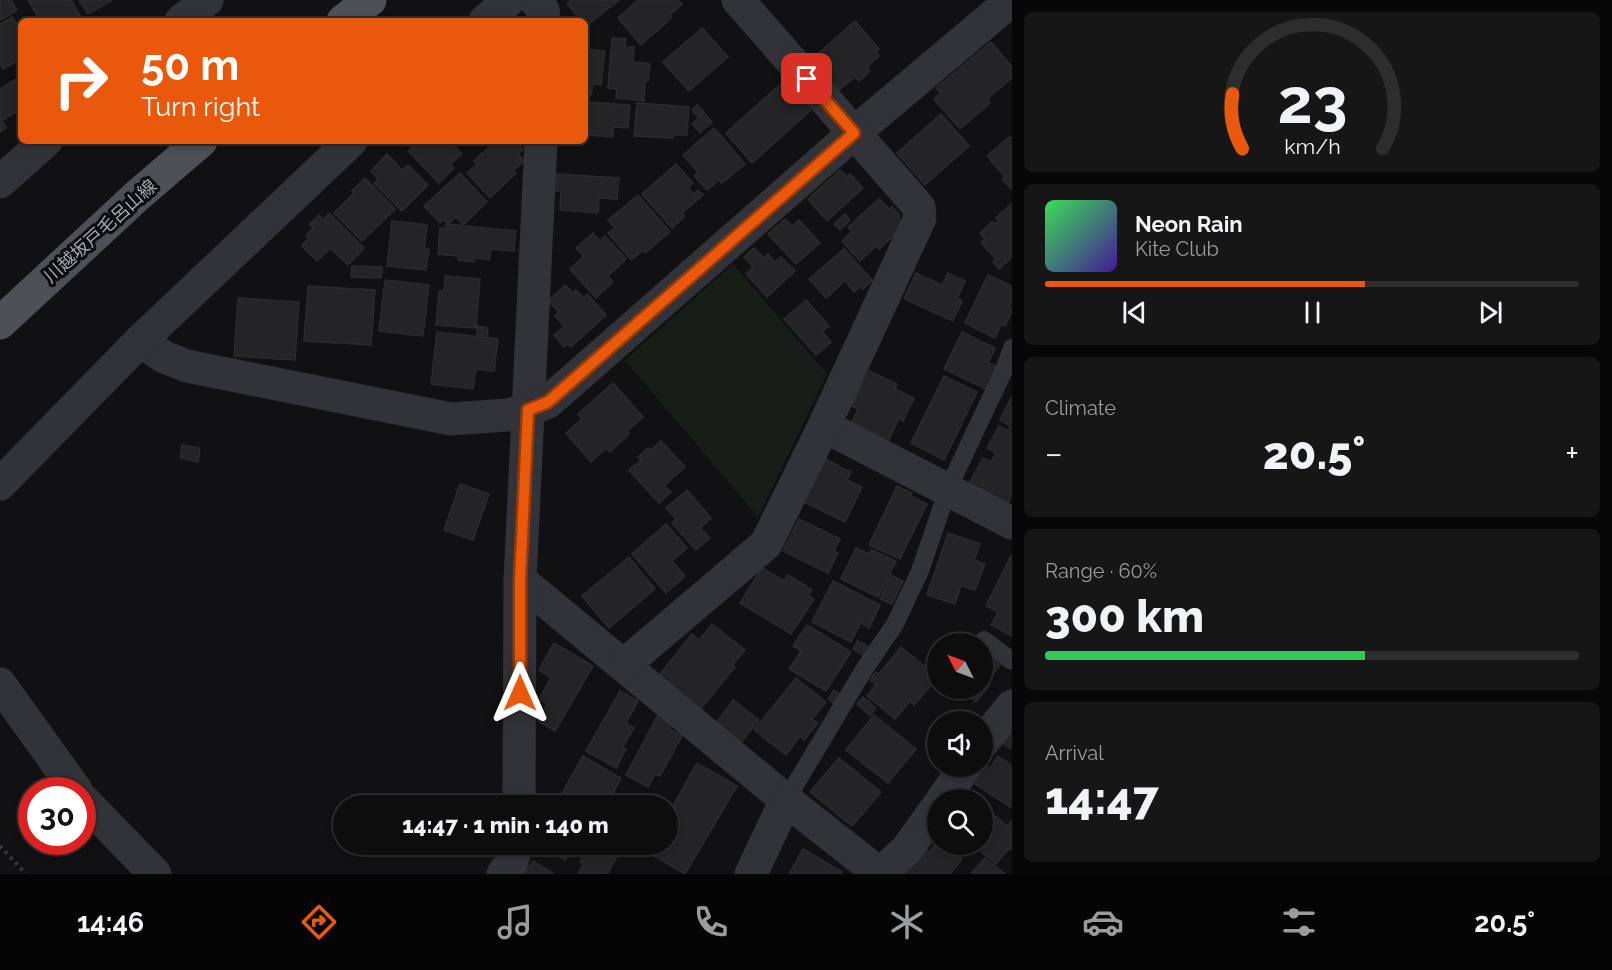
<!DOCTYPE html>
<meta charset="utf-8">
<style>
body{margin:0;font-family:Raleway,"Noto Sans JP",sans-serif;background:#161617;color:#f1f3f6;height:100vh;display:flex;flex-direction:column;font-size:22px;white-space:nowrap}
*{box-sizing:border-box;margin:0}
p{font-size:20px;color:#9a9c9e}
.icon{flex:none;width:33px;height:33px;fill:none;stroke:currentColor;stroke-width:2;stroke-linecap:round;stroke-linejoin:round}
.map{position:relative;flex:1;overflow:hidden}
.side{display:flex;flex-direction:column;gap:12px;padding:12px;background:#070708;width:600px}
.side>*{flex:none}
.banner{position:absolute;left:18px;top:18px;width:570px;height:126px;border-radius:9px;box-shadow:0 3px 9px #0003,0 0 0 2px #2d2d2e;background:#ea580c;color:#fff;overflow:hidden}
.needle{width:39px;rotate:312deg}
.controls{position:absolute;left:927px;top:633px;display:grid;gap:12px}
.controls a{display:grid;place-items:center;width:66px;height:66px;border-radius:50%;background:#0d0d0e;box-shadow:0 3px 9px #0003,0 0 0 2px #2d2d2e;font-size:30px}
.speed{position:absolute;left:18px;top:777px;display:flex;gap:12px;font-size:30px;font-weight:700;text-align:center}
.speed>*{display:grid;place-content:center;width:78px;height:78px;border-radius:50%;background:#0d0d0e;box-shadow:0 3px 9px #0003,0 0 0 2px #2d2d2e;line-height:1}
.speed .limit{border:9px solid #d22;background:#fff;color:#111}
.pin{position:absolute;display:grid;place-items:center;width:51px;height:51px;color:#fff;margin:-26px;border-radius:12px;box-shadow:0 3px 9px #0006}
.me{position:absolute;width:66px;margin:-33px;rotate:0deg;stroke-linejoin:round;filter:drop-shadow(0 0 4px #0008)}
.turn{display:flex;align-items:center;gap:21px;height:126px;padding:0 24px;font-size:27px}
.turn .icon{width:78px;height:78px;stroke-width:2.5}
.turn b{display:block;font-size:42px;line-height:51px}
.big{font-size:45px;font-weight:800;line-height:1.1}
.side .widget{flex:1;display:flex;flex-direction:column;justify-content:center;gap:9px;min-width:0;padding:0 21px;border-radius:9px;background:#161617}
.side .dial{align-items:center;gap:0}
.dial svg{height:156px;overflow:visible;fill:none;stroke:#2d2d2e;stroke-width:7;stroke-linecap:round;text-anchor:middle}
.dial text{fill:#f1f3f6;stroke:none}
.song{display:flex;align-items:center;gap:18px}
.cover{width:72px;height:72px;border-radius:9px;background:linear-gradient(135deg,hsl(130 70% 55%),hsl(260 70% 35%))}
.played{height:6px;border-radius:3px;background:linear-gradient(90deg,#ea580c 60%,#2d2d2e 60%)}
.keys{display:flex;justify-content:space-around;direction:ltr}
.heat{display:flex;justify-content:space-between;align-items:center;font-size:33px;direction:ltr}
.charge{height:9px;border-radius:4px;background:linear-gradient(90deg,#34c759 60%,#2d2d2e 0)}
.trip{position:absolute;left:333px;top:795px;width:345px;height:60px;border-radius:30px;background:#0d0d0e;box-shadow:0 3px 9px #0003,0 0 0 2px #2d2d2e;font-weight:800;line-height:60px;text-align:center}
.tab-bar{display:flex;height:96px;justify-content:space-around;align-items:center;background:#050506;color:#9a9c9e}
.tab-bar .icon{width:42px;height:42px}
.tab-bar .on{color:#ea580c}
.tab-bar b{font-size:27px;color:#f1f3f6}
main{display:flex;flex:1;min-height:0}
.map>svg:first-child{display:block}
</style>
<main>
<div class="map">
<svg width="1012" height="874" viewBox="0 0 1012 874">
<rect width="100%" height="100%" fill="#111113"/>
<path fill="#171d17" d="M 733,264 L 827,374 L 758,517 L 625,360 Z"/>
<g fill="#242427" stroke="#2b2b2f" stroke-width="1.5">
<path d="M 0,0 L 11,0 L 17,10 L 1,20 Z"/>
<path d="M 28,0 L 71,0 L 83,21 L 40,21 Z"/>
<path d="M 79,0 L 112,0 L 88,14 Z"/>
<path d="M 571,0 L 619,0 L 585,27 L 585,21 L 581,21 L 567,3 Z"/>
<path d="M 638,0 L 678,0 L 682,4 L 670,15 L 671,18 L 641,45 L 618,18 Z"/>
<path d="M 12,17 L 17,24 L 21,22 L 21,59 L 3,69 L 0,64 L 0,24 Z"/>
<path d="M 855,21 L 879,49 L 876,53 L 879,56 L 867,67 L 870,71 L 859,81 L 855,77 L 839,90 L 812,59 Z"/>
<path d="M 702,28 L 728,57 L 689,91 L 663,62 Z"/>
<path d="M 612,38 L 626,39 L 625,47 L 634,47 L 633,62 L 650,64 L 648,81 L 645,81 L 644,101 L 616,98 L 617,89 L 608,88 Z"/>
<path d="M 991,42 L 1012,67 L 1012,78 L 987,99 L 990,103 L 960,129 L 934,99 L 941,93 L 936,88 Z"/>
<path d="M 585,49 L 605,51 L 601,85 L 593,84 L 591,95 L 585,95 L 585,99 Z"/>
<path d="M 21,76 L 21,109 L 2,120 L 6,128 L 0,132 L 0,89 Z"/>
<path d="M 785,80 L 811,110 L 752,163 L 726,133 Z"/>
<path d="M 585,102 L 630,105 L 628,128 L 613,127 L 613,137 L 585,135 Z"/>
<path d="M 637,103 L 689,107 L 687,135 L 673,135 L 673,138 L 634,136 Z"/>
<path d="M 697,105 L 704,112 L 698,117 L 692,110 Z"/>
<path d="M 704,113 L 712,122 L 700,133 L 692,124 Z"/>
<path d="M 941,114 L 969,146 L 925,185 L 897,153 Z"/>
<path d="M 714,128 L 745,164 L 722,183 L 719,180 L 707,190 L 694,176 L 698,172 L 683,155 Z"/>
<path d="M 1009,137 L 1012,139 L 1012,190 L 1002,179 L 1005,177 L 987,156 Z"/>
<path d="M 408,141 L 450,141 L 462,154 L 450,165 L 454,168 L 439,183 L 408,151 L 413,147 Z"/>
<path d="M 496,141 L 514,141 L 523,150 L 518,154 L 524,161 L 513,171 L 516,173 L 490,198 L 467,173 L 477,164 L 474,161 Z"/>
<path d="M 387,154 L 402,170 L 408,165 L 428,185 L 402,211 L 374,183 L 378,179 L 371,171 Z"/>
<path d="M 676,164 L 693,183 L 688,187 L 694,194 L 698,190 L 703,195 L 682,213 L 685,216 L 672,228 L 642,194 Z"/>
<path d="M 840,170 L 847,177 L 850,174 L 863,188 L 827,221 L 808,199 Z"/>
<path d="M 460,173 L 487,202 L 463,225 L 456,217 L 448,224 L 444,220 L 440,223 L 424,206 Z"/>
<path d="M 557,174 L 619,178 L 617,199 L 599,198 L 598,213 L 560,210 L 561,191 L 556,191 Z"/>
<path d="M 365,178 L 395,209 L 362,241 L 334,213 L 354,193 L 352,191 Z"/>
<path d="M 638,195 L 670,232 L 645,253 L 643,250 L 631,260 L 608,233 L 615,228 L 608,220 Z"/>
<path d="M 879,199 L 889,209 L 892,207 L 899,215 L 900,225 L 895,235 L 879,249 L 876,246 L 860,261 L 842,241 L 852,232 L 848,227 Z"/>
<path d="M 1012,203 L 1012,257 L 999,269 L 993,262 L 996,259 L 981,243 L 985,239 L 980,233 L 992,222 L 995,224 L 999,221 L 996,218 Z"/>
<path d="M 329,213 L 364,248 L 348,265 L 330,248 L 317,261 L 302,246 L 308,239 L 306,236 L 313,228 L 309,225 L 319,215 L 323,220 Z"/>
<path d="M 845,214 L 850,220 L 840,230 L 834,224 Z"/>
<path d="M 785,219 L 792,226 L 799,220 L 820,243 L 796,264 L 768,234 Z"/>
<path d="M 392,221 L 427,225 L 424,249 L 429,249 L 426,270 L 387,266 Z"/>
<path d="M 446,224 L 516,231 L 514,251 L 491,249 L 489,260 L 474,258 L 474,262 L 458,260 L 458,256 L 438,254 L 440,228 L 445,229 Z"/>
<path d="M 593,233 L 600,241 L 605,236 L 626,259 L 608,276 L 613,282 L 596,298 L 570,269 L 584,256 L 576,248 Z"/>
<path d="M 754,248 L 764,258 L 768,254 L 775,262 L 781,257 L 795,271 L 767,297 L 746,274 L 753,267 L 744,257 Z"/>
<path d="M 844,249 L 872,280 L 863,289 L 861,287 L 854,292 L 845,281 L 826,298 L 809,279 Z"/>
<path d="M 352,266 L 382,267 L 381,278 L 351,277 Z"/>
<path d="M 916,273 L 942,285 L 948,273 L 965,281 L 957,299 L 962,301 L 953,321 L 904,299 Z"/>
<path d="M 988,275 L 1012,286 L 1012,301 L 1009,307 L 1012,308 L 1012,312 L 1005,326 L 1001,324 L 995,338 L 965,323 Z"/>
<path d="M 445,276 L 480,279 L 476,328 L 436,325 L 439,291 L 444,291 Z"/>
<path d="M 385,280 L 429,285 L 423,336 L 379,331 Z"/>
<path d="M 565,285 L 573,293 L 576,290 L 584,298 L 587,294 L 606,315 L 571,347 L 568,344 L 564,347 L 554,335 L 564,326 L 555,316 L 559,312 L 548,301 Z"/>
<path d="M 308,286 L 375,290 L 371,345 L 304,341 Z"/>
<path d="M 238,298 L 299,302 L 295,360 L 234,356 Z"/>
<path d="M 806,300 L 829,326 L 822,332 L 831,342 L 816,355 L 784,319 Z"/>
<path d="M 477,326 L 488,328 L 487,336 L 477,335 Z"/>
<path d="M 437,332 L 498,339 L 494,371 L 476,369 L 473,389 L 431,384 Z"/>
<path d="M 962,332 L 995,348 L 988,363 L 998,367 L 988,390 L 944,369 Z"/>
<path d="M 869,371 L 897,384 L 895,389 L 914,398 L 903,421 L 899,418 L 886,446 L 849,429 L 858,409 L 852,406 Z"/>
<path d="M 944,376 L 977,392 L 944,460 L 911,443 Z"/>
<path d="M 613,383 L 643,417 L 627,431 L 629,434 L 610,452 L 606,448 L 591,462 L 566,433 L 582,419 L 578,414 Z"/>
<path d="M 1012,396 L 1012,430 L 1009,429 L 1010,426 L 1000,420 Z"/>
<path d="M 999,426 L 1012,433 L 1012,495 L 1007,505 L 969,484 L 983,458 L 991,462 L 996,453 L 987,448 Z"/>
<path d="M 661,441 L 685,467 L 664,486 L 671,492 L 659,503 L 629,470 L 641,460 L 638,457 L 648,448 L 651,450 Z"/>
<path d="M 182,445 L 200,448 L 198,462 L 180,458 Z"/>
<path d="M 825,459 L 851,472 L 847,480 L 862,487 L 845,522 L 804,502 Z"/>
<path d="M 460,484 L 489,494 L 473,540 L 444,530 Z"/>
<path d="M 897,486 L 912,493 L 910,496 L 927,504 L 900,559 L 869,545 Z"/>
<path d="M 687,490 L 711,518 L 700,528 L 710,538 L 696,550 L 672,523 L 676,519 L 666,508 Z"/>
<path d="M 799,519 L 840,539 L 834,551 L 838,553 L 828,573 L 783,551 Z"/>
<path d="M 666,524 L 687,548 L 672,561 L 685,576 L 666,593 L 632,554 Z"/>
<path d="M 948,533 L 980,544 L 974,560 L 985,564 L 975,590 L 961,586 L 955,604 L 927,595 Z"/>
<path d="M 856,548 L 869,554 L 872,550 L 896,561 L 878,597 L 841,579 Z"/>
<path d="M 1011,556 L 1012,556 L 1012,636 L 991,625 L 998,612 L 986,606 Z"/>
<path d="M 629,557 L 655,589 L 609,628 L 582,596 Z"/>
<path d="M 762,568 L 784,581 L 788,575 L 812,590 L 809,596 L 814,599 L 791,634 L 740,603 Z"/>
<path d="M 891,575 L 903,581 L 892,604 L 880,599 Z"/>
<path d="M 833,581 L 880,605 L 869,628 L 861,623 L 851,642 L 812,622 Z"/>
<path d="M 712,624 L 745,650 L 732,665 L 735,667 L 699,711 L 657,678 L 692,634 L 699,640 Z"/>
<path d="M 807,625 L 851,652 L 826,691 L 789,669 L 801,651 L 793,646 Z"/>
<path d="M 965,634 L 977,644 L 958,644 Z"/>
<path d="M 858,641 L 869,647 L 864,655 L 853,649 Z"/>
<path d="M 554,643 L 593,666 L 555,731 L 538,721 L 547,704 L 539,699 L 551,678 L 539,670 Z"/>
<path d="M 901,647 L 938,677 L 914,705 L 910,701 L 895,719 L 867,696 L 876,685 L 870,680 L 876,672 L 879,674 Z"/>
<path d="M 991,654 L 1002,663 L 985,683 L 989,686 L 976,702 L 959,688 L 982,688 L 982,657 L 987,661 Z"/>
<path d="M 796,678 L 826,702 L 812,719 L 818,723 L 804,740 L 800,736 L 786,755 L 754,730 Z"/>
<path d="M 834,690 L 840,694 L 834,704 L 828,699 Z"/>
<path d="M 620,691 L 638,701 L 626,723 L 634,728 L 622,748 L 626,749 L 616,768 L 586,751 Z"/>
<path d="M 863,697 L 876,708 L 870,716 L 857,704 Z"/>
<path d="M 733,700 L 759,720 L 739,745 L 714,726 Z"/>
<path d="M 658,715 L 672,723 L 669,729 L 682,736 L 660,776 L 655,774 L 648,787 L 626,775 Z"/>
<path d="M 874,715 L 916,749 L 888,783 L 846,750 Z"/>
<path d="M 1012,723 L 1012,745 L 1010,748 L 999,741 Z"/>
<path d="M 583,756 L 621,778 L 611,797 L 617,801 L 614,806 L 581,806 L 561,795 Z"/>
<path d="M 998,756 L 1012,766 L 1012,805 L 1010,807 L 975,784 L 986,767 L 990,768 Z"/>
<path d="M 839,758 L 881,792 L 852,826 L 810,792 Z"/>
<path d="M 697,763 L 737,786 L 685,874 L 647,852 L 651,844 L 668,844 L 668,815 Z"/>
<path d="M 982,805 L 1007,826 L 1012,820 L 1012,850 L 1009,848 L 996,864 L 972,844 L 982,844 Z"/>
<path d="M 938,842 L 938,844 L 945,844 L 962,859 L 950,874 L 905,874 L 926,849 L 929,852 Z"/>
<path d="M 538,844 L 573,844 L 565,860 Z"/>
<path d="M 589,844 L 624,844 L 607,874 L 578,874 L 583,864 L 580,862 Z"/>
<path d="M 803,849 L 842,872 L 840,874 L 789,874 Z"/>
<path d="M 985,858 L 1005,874 L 971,874 Z"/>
<path d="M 533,861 L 554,874 L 524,874 Z"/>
</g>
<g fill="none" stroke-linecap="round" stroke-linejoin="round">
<path stroke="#373b3f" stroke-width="4" stroke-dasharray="3 4.5" stroke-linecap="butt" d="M 0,846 L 26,874"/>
<g stroke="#313338" stroke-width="18">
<path d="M 984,640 L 1012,661"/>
<path d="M 786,800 L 865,668 L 895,624 L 920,571 L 948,489 L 1004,370 L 1012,348"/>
</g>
<g stroke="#313338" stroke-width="33">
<path d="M 535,0 L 543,10 L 544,21"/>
<path d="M 181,21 L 207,0"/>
<path d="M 485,21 L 509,0"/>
<path d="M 541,141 L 520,580 L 786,800 L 751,874"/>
<path d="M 0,182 L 46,141"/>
<path d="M 140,341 L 164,357 L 187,366 L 451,419 L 507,415 L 528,410 L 548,402 L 854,133 L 1012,0"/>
<path d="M 824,426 L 1012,523"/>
<path d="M 0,484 L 140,341 L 351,141"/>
<path d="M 624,665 L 766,544 L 824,426 L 920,218 L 919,207 L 738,0"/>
<path d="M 0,684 L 76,790"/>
<path d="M 982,743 L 1012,706"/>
<path d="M 82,799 L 155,874"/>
<path d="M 786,800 L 880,874 L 907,849 L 938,806"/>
<path d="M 942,800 L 966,766"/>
<path d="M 519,806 L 520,580"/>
<path d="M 503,874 L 512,861 L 517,844"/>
</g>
<g stroke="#4d5157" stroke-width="33">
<path d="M 343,21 L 370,0"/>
<path d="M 0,323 L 138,195 L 201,141"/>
</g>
</g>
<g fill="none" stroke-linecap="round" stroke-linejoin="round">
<g stroke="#983908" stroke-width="15">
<path id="route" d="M 520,693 L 520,580 L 528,410 L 548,402 L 854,133 L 807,79"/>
</g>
<use href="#route" stroke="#ea580c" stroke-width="10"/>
</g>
<g text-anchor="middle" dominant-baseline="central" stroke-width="6" stroke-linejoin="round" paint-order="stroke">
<g font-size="18" fill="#a1aab4" stroke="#0c0c0d">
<text transform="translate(100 231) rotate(-42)">川越坂戸毛呂山線</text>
</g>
</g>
</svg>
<div class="controls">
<a><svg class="needle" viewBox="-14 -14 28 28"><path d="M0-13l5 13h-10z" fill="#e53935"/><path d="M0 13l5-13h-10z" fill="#9a9c9e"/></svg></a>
<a><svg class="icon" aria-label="sound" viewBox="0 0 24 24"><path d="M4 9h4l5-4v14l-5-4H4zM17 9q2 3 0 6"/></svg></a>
<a><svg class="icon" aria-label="search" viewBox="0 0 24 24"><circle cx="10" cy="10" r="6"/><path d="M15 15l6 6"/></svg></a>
</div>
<div class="speed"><div class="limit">30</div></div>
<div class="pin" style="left:807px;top:79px;background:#d93025"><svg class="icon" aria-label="arrive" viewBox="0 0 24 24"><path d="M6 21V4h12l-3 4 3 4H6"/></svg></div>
<svg class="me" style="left:520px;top:693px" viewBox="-20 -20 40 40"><path d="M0-17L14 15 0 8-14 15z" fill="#ea580c" stroke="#fff" stroke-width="4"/></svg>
<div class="trip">14:47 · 1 min · 140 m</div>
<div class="banner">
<div class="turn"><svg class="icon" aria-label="right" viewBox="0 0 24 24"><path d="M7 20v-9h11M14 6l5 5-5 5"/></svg><div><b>50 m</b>Turn right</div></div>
</div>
</div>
<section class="side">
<div class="widget dial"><svg viewBox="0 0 100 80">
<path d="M14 69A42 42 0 1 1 86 69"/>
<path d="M14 69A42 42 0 0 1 9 41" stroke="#ea580c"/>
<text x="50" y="56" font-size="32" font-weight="700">23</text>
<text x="50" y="72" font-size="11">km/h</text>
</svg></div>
<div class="widget">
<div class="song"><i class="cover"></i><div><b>Neon Rain</b><p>Kite Club</p></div></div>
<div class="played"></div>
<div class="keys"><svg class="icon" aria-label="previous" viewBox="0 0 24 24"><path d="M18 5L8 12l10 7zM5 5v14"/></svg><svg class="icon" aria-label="pause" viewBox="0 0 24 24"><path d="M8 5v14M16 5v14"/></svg><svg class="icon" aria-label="next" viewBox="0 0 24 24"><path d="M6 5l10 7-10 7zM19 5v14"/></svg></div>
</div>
<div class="widget"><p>Climate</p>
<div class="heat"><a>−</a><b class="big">20.5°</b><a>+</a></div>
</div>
<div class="widget"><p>Range · 60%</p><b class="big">300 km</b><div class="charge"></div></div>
<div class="widget"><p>Arrival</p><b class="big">14:47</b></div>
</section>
</main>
<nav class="tab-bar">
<b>14:46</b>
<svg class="icon on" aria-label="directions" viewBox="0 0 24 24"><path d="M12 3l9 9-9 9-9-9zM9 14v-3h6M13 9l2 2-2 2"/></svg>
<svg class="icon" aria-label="music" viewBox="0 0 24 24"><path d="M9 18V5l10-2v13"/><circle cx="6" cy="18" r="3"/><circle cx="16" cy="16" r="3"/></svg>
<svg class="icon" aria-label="phone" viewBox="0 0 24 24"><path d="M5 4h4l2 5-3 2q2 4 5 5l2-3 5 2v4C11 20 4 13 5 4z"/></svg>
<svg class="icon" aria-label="climate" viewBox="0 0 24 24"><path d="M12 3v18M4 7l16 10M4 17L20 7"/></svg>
<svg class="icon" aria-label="car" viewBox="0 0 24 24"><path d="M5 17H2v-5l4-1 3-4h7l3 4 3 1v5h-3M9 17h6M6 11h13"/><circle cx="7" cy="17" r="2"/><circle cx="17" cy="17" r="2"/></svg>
<svg class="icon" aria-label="filters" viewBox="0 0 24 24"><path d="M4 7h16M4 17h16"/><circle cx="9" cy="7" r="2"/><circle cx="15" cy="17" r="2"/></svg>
<b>20.5°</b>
</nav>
